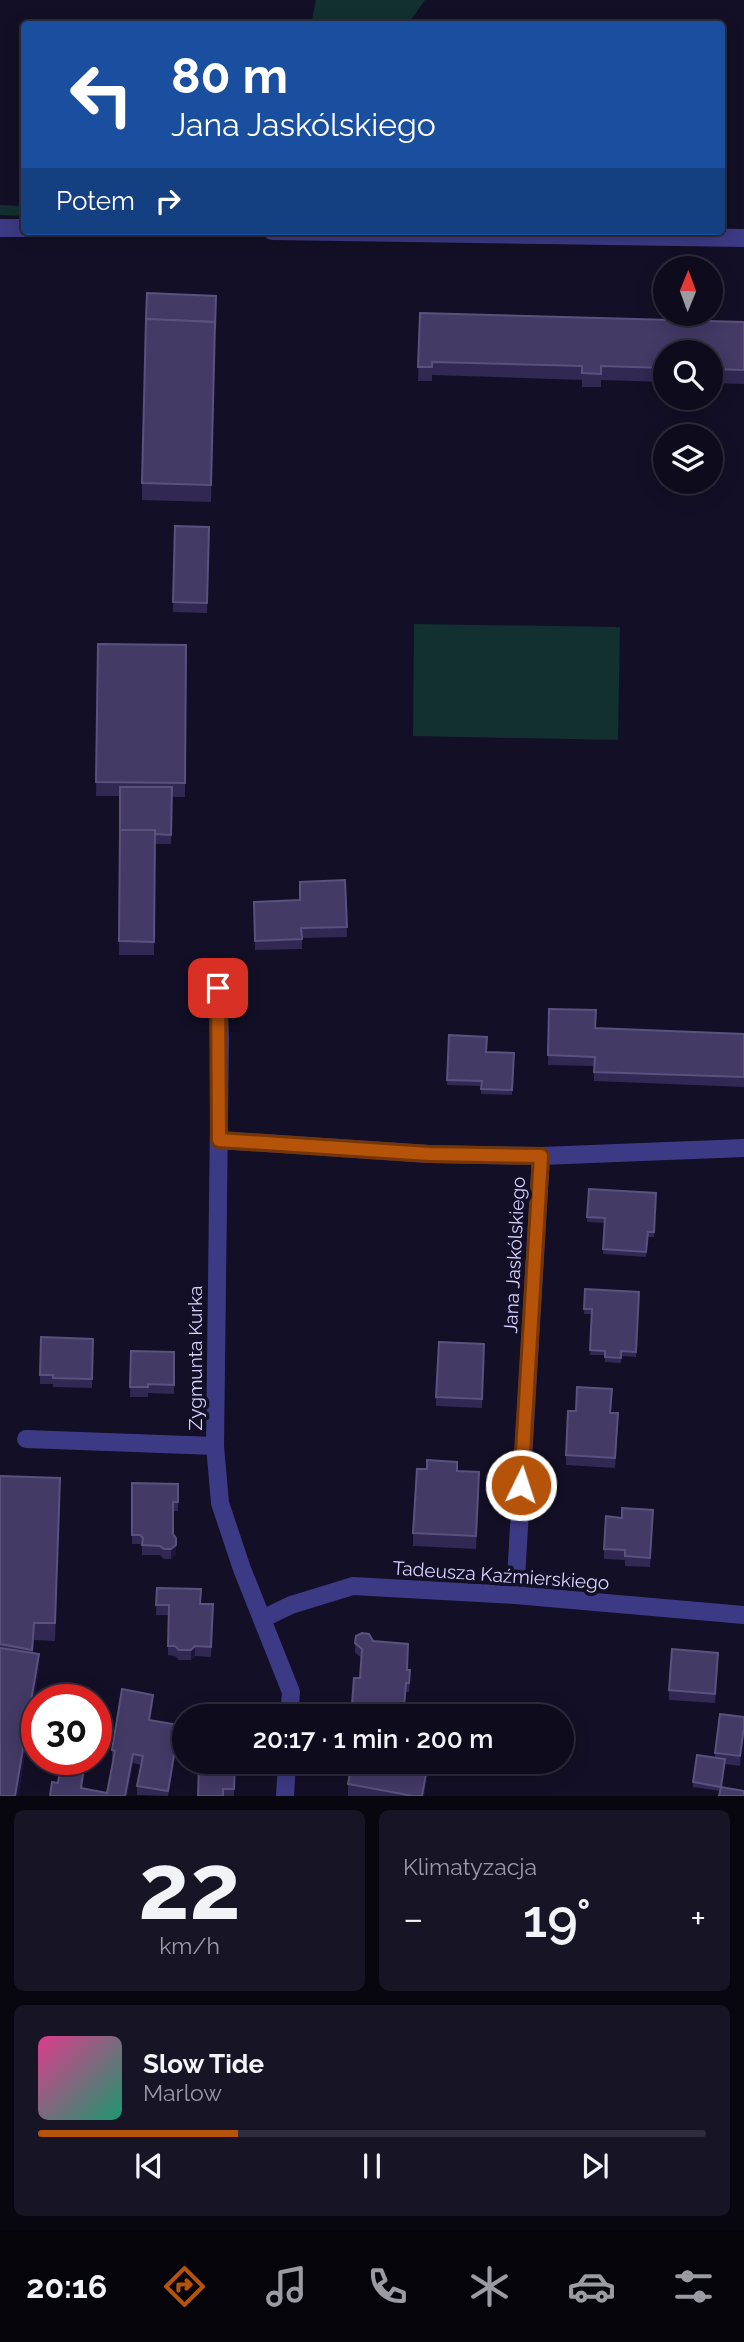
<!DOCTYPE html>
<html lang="pl">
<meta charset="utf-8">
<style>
body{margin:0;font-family:Raleway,sans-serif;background:#171425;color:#f1f3f6;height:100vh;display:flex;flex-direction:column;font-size:26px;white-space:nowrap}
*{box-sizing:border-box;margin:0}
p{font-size:23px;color:#9b9ba3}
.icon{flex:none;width:38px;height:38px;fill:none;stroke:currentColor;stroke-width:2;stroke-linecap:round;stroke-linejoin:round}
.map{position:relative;height:1796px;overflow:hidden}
.drawer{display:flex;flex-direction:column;gap:14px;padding:14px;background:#08060f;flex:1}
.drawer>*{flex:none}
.top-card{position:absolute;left:21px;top:21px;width:704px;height:214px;border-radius:7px;box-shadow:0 4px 18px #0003,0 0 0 2px #2e2b3b;background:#1a4fa0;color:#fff;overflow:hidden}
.needle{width:46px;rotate:1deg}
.controls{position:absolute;left:653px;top:256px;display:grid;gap:14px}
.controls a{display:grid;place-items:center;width:70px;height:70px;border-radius:50%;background:#0e0b1c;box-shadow:0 4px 18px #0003,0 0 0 2px #2e2b3b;font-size:35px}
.speed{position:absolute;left:21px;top:1684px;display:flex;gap:14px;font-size:35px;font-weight:700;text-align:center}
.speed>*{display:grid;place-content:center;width:91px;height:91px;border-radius:50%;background:#0e0b1c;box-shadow:0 4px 18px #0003,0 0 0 2px #2e2b3b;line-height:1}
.speed .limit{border:10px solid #d22;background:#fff;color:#111}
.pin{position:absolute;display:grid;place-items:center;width:60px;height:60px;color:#fff;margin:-30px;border-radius:14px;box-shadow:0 4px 10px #0006}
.me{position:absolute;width:77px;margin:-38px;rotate:4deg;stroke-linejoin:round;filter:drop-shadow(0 0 5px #0008)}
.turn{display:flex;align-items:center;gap:24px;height:147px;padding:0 35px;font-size:32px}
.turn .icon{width:91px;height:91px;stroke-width:2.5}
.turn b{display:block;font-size:49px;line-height:60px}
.then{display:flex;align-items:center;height:66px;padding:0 35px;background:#0003;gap:14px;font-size:26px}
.big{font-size:52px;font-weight:600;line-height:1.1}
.drawer .widget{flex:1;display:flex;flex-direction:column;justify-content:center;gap:10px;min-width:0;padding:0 24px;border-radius:10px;background:#171425}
.drawer .dial{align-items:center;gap:0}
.dial b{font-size:91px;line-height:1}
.song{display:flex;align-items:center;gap:21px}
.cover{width:84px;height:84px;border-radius:10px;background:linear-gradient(135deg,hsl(330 70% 55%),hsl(160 70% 35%))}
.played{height:7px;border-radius:4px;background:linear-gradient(90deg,#b45309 30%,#2e2b3b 30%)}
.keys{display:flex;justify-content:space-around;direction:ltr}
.heat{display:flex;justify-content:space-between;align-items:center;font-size:38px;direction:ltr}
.drawer .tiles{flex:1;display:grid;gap:14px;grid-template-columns:1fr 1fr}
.widget:last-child{grid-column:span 2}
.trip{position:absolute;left:172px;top:1704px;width:402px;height:70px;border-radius:35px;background:#0e0b1c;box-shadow:0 4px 18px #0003,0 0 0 2px #2e2b3b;font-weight:600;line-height:70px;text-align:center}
.tab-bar{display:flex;height:112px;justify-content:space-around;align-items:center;background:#06040b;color:#9b9ba3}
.tab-bar .icon{width:49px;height:49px}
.tab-bar .on{color:#b45309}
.tab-bar b{font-size:32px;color:#f1f3f6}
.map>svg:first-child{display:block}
</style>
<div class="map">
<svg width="744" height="1796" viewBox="0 0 744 1796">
<rect width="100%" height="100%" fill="#130f26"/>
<g fill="#12302f">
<path d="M 316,0 L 425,0 L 408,24 L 311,24 Z"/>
<path d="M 0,205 L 24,206 L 24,216 L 0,215 Z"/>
<path d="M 414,624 L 620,627 L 618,740 L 413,736 Z"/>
</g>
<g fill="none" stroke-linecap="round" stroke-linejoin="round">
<g stroke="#3d3a85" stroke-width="18">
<path d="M 0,228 L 24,228"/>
<path d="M 272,231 L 744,238"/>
<path d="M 218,988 L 220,1037 L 215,1446 L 220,1503 L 242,1569 L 291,1692 L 289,1717"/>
<path d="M 219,1140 L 429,1154 L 541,1156 L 515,1595"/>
<path d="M 541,1156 L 744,1148"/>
<path d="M 26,1439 L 215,1446"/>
<path d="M 262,1619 L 291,1605 L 353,1586 L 515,1595 L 744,1615"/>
<path d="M 285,1796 L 287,1762"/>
</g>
</g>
<g fill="#312854">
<path d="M 216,296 L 211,502 L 142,500 L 142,483 Z"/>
<path d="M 420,313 L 744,322 L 744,384 L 710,383 L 710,352 L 665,352 L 665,382 L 601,380 L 601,387 L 582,387 L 582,380 L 432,375 L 432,381 L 418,381 Z"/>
<path d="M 175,526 L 209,527 L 207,613 L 173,612 Z"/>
<path d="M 98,644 L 186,645 L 185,797 L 172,797 L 171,844 L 155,844 L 154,955 L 119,955 L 120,796 L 96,796 Z"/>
<path d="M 345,880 L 347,937 L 302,938 L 302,949 L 255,950 L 254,902 L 300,900 Z"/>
<path d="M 549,1009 L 596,1028 L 744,1034 L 744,1087 L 594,1081 L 594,1066 L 548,1065 Z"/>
<path d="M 449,1035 L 487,1052 L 514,1053 L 512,1095 L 481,1094 L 481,1086 L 447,1085 Z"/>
<path d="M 589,1189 L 656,1193 L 654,1237 L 648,1237 L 646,1257 L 603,1254 L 605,1223 L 587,1222 Z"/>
<path d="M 585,1289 L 639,1292 L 636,1357 L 621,1356 L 621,1363 L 605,1362 L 605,1355 L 590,1355 L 592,1314 L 584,1314 Z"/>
<path d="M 93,1339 L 92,1388 L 53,1387 L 53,1384 L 40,1384 L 40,1375 Z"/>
<path d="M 484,1344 L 482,1408 L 436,1406 L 436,1397 Z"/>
<path d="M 131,1351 L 174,1352 L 174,1394 L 148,1393 L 148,1397 L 130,1397 Z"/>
<path d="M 612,1398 L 611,1413 L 618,1423 L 615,1468 L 566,1465 L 566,1455 L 576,1411 Z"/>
<path d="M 457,1471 L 479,1486 L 476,1549 L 413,1546 L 413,1533 Z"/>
<path d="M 0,1476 L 60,1495 L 55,1641 L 34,1640 L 33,1653 L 39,1668 L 18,1796 L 0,1796 Z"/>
<path d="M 178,1484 L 178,1511 L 173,1511 L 173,1535 L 176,1555 L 171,1559 L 164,1559 L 160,1555 L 142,1555 L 142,1547 L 140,1544 L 132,1544 L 132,1535 Z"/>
<path d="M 653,1520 L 650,1567 L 625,1566 L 625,1560 L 604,1559 L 604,1549 Z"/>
<path d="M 157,1588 L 201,1604 L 213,1604 L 211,1657 L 195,1656 L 191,1660 L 179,1660 L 175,1656 L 168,1655 L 168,1615 L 156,1615 Z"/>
<path d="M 373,1641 L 408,1653 L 407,1670 L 410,1679 L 409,1692 L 406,1692 L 404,1716 L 352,1713 L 352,1704 L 360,1678 L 362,1658 L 355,1653 L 355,1643 Z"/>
<path d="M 718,1662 L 715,1703 L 669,1700 L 669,1690 Z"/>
<path d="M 153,1704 L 150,1720 L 179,1735 L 168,1796 L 137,1795 L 137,1786 L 141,1765 L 133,1763 L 127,1796 L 50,1796 L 58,1783 L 61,1768 L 56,1767 L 56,1759 L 87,1759 L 82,1788 L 107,1793 L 113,1760 L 112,1760 L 112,1750 Z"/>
<path d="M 744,1717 L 740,1766 L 725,1764 L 720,1791 L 693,1787 L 693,1782 L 715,1757 L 715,1753 Z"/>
<path d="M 235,1762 L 234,1796 L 198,1796 Z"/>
<path d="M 430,1762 L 424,1796 L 348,1796 L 348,1784 Z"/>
</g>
<g fill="#1d163a">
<path d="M 176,1538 L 176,1555 L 171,1559 L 171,1549 Z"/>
<path d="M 195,1646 L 195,1656 L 191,1660 L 191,1650 Z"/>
<path d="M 39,1654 L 39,1668 L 18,1796 L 15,1796 Z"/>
<path d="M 153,1695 L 153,1704 L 149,1729 L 149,1720 Z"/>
<path d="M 179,1725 L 179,1735 L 168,1796 L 168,1791 Z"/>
<path d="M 744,1727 L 744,1737 L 740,1766 L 740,1756 Z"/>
<path d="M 133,1754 L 133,1763 L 127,1796 L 125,1796 Z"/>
<path d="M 85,1759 L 87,1759 L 81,1796 L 81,1788 Z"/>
<path d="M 428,1762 L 430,1762 L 424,1796 L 422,1796 Z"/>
</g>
<g fill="#433a66" stroke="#5a527e" stroke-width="2">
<path d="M 147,293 L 216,296 L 215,329 L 215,322 L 146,319 Z"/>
<path d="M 420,313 L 744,322 L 744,370 L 710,369 L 710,352 L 665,352 L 665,368 L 601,366 L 601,374 L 582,373 L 582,366 L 432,362 L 432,367 L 418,367 Z"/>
<path d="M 146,319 L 215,322 L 211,485 L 142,483 Z"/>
<path d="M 175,526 L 209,527 L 207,603 L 173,602 Z"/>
<path d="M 98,644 L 186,645 L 185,783 L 96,782 Z"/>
<path d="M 120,787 L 172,787 L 171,835 L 154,834 L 155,830 L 120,830 Z"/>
<path d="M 120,830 L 155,830 L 154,942 L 119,941 Z"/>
<path d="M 345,880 L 347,927 L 301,928 L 302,939 L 255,941 L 254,902 L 300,900 L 300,882 Z"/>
<path d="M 549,1009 L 596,1010 L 595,1028 L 744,1034 L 744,1077 L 594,1072 L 595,1057 L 548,1055 Z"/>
<path d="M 449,1035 L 487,1037 L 486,1052 L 514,1053 L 512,1090 L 481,1089 L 482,1081 L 447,1080 Z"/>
<path d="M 589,1189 L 656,1193 L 654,1232 L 648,1232 L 646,1252 L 603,1249 L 605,1218 L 587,1217 Z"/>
<path d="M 585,1289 L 639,1292 L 636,1352 L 621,1351 L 621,1358 L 605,1357 L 605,1351 L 590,1350 L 592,1309 L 584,1309 Z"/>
<path d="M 41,1337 L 93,1339 L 92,1379 L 53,1378 L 53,1375 L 40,1375 Z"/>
<path d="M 439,1342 L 484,1344 L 482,1399 L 436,1397 Z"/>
<path d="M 131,1351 L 174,1352 L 174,1385 L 148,1384 L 148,1387 L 130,1387 Z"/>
<path d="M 577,1387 L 612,1389 L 610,1413 L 618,1413 L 615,1458 L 566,1455 L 568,1411 L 576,1411 Z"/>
<path d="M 427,1460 L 457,1462 L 457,1471 L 479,1472 L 476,1536 L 413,1533 L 417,1469 L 427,1469 Z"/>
<path d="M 0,1476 L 60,1478 L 55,1623 L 34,1623 L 32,1650 L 0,1644 Z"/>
<path d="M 132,1483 L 178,1484 L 178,1502 L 173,1502 L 173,1534 L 176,1538 L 176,1545 L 171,1549 L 164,1549 L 160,1546 L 142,1545 L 143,1538 L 140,1535 L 132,1535 Z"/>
<path d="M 622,1508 L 653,1510 L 650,1558 L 625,1556 L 625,1550 L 604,1549 L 606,1516 L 622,1518 Z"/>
<path d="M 157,1588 L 201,1589 L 200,1604 L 213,1604 L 211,1647 L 195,1646 L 191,1650 L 179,1650 L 175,1646 L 168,1646 L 169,1605 L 156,1605 Z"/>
<path d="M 362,1633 L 369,1634 L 373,1641 L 408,1644 L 407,1670 L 410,1670 L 409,1683 L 406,1683 L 404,1707 L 352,1704 L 354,1678 L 360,1678 L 362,1649 L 355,1643 L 356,1636 Z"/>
<path d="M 0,1648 L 39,1654 L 15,1796 L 0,1796 Z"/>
<path d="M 672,1649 L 718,1653 L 715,1694 L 669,1690 Z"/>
<path d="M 122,1689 L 153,1695 L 149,1720 L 179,1725 L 168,1791 L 137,1786 L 143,1756 L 133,1754 L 125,1796 L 50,1796 L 52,1782 L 58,1783 L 62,1759 L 85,1759 L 81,1788 L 107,1793 L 115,1751 L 112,1750 Z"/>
<path d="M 720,1714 L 744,1717 L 744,1727 L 740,1756 L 715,1753 Z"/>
<path d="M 697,1755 L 725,1759 L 721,1787 L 693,1782 Z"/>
<path d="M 199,1762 L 235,1762 L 234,1789 L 223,1789 L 223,1796 L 198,1796 Z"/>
<path d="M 352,1762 L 428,1762 L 422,1796 L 413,1796 L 348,1784 Z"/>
<path d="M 721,1787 L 744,1791 L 744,1796 L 719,1796 Z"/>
</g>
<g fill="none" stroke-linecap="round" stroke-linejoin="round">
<g stroke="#753606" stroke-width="18">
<path id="route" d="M 218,988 L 219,1140 L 429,1154 L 541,1156 L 521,1485"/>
</g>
<use href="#route" stroke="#b45309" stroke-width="12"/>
</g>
<g text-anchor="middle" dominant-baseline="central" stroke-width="7" stroke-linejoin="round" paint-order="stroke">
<g font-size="19" fill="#d9d4ff" stroke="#130f26">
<text transform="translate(514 1255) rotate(-87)">Jana Jaskólskiego</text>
<text transform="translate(195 1358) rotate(-90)">Zygmunta Kurka</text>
<text transform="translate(501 1575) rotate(4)">Tadeusza Kaźmierskiego</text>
</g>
</g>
</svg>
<div class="controls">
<a><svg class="needle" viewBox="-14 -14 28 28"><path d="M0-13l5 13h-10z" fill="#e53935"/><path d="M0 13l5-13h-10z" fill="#9b9ba3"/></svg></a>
<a><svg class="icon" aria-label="search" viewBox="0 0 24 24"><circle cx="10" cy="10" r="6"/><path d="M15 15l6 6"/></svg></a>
<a><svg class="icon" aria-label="layers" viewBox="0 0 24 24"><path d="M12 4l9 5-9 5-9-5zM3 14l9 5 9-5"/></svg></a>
</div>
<div class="speed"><div class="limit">30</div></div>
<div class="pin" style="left:218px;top:988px;background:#d93025"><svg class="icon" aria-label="arrive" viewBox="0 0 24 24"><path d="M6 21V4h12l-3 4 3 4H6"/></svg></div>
<svg class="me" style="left:521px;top:1485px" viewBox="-20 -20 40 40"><circle r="17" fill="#b45309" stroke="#fff" stroke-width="3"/><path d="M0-11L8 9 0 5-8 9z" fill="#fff"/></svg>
<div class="trip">20:17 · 1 min · 200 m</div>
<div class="top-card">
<div class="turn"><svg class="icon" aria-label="left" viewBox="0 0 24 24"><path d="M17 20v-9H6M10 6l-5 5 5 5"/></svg><div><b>80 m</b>Jana Jaskólskiego</div></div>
<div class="then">Potem<svg class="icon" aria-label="right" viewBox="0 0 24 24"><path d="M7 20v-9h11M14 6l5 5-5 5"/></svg></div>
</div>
</div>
<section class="drawer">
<div class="tiles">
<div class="widget dial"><b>22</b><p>km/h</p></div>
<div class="widget"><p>Klimatyzacja</p>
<div class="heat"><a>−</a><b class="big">19°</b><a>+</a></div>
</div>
<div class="widget">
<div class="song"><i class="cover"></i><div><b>Slow Tide</b><p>Marlow</p></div></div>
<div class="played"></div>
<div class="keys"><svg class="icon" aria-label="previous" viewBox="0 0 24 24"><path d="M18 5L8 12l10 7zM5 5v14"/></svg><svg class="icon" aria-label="pause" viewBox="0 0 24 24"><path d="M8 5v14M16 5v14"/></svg><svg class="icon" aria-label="next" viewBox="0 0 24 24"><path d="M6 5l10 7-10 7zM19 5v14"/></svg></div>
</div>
</div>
</section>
<nav class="tab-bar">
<b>20:16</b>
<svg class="icon on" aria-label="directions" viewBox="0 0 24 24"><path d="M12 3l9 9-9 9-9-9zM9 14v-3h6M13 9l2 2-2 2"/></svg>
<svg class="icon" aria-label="music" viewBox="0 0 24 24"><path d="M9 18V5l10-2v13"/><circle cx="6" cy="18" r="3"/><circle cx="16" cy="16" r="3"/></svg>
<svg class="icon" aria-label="phone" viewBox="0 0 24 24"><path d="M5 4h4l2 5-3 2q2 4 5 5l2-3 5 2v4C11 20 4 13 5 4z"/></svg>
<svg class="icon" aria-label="climate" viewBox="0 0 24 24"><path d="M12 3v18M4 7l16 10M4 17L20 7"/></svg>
<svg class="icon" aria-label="car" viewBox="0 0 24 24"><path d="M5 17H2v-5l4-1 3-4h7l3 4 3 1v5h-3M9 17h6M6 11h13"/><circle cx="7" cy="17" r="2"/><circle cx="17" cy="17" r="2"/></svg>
<svg class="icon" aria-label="filters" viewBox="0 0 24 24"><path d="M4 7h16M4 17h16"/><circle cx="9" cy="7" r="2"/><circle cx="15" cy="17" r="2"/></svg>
</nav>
